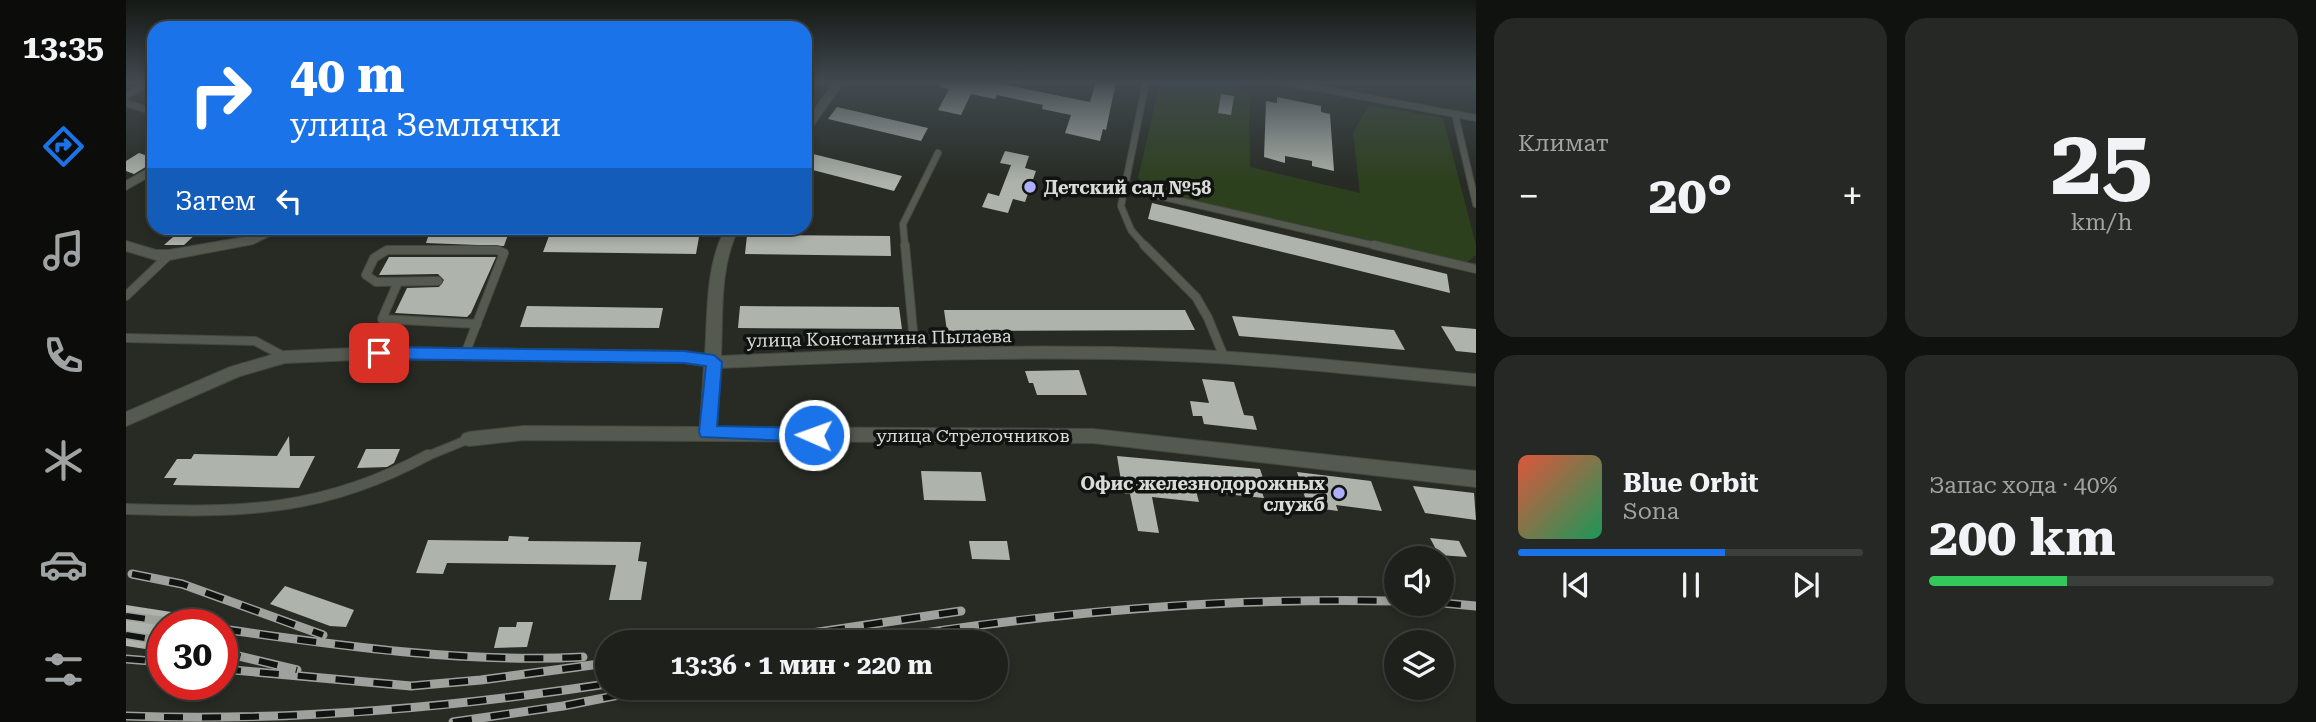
<!DOCTYPE html>
<html lang="ru">
<meta charset="utf-8">
<style>
body{margin:0;font-family:"Roboto Serif",serif;background:#252824;color:#f1f3f6;height:100vh;display:flex;flex-direction:column;font-size:26px;white-space:nowrap}
*{box-sizing:border-box;margin:0}
p{font-size:23px;color:#a0a3a3}
.icon{flex:none;width:38px;height:38px;fill:none;stroke:currentColor;stroke-width:2;stroke-linecap:round;stroke-linejoin:round}
.map{position:relative;flex:1;overflow:hidden}
.panel{display:flex;flex-direction:column;gap:18px;padding:18px;background:#10120f;width:840px}
.panel>*{flex:none}
.banner{position:absolute;left:21px;top:21px;width:665px;height:214px;border-radius:21px;box-shadow:0 4px 10px #0003,0 0 0 2px #3b3e3a;background:#1a73e8;color:#fff;overflow:hidden}
.fabs{position:absolute;left:1258px;top:546px;display:grid;gap:14px}
.fabs a{display:grid;place-items:center;width:70px;height:70px;border-radius:50%;background:#1d201b;box-shadow:0 4px 10px #0003,0 0 0 2px #3b3e3a;font-size:35px}
.speed{position:absolute;left:21px;top:609px;display:flex;gap:14px;font-size:35px;font-weight:700;text-align:center}
.speed>*{display:grid;place-content:center;width:91px;height:91px;border-radius:50%;background:#1d201b;box-shadow:0 4px 10px #0003,0 0 0 2px #3b3e3a;line-height:1}
.speed .limit{border:10px solid #d22;background:#fff;color:#111}
.pin{position:absolute;display:grid;place-items:center;width:60px;height:60px;color:#fff;margin:-30px;border-radius:14px;box-shadow:0 4px 10px #0006}
.me{position:absolute;width:77px;margin:-38px;rotate:272deg;stroke-linejoin:round;filter:drop-shadow(0 0 5px #0008)}
.turn{display:flex;align-items:center;gap:24px;height:147px;padding:0 28px;font-size:32px}
.turn .icon{width:91px;height:91px;stroke-width:2.5}
.turn b{display:block;font-size:49px;line-height:60px}
.then{display:flex;align-items:center;height:66px;padding:0 28px;background:#0003;gap:14px;font-size:26px}
.big{font-size:52px;font-weight:700;line-height:1.1}
.panel .tile{flex:1;display:flex;flex-direction:column;justify-content:center;gap:10px;min-width:0;padding:0 24px;border-radius:21px;background:#252824}
.panel .dial{align-items:center;gap:0}
.dial b{font-size:91px;line-height:1}
.song{display:flex;align-items:center;gap:21px}
.cover{width:84px;height:84px;border-radius:10px;background:linear-gradient(135deg,hsl(10 70% 55%),hsl(150 70% 35%))}
.played{height:7px;border-radius:4px;background:linear-gradient(90deg,#1a73e8 60%,#3b3e3a 60%)}
.keys{display:flex;justify-content:space-around;direction:ltr}
.heat{display:flex;justify-content:space-between;align-items:center;font-size:38px;direction:ltr}
.charge{height:10px;border-radius:5px;background:linear-gradient(90deg,#34c759 40%,#3b3e3a 0)}
.panel .tiles{flex:1;display:grid;gap:18px;grid-template-columns:repeat(2,1fr)}
.trip{position:absolute;left:469px;top:630px;width:413px;height:70px;border-radius:35px;background:#1d201b;box-shadow:0 4px 10px #0003,0 0 0 2px #3b3e3a;font-weight:700;line-height:70px;text-align:center}
main{display:flex;flex:1;min-height:0}
.tabs{display:flex;flex-direction:column;width:126px;justify-content:space-around;align-items:center;background:#0c0d0b;color:#a0a3a3}
.tabs .icon{width:49px;height:49px}
.tabs .active{color:#1a73e8}
.tabs b{font-size:32px;color:#f1f3f6}
.map>svg:first-child{display:block}
</style>
<main>
<nav class="tabs">
<b>13:35</b>
<svg class="icon active" aria-label="directions" viewBox="0 0 24 24"><path d="M12 3l9 9-9 9-9-9zM9 14v-3h6M13 9l2 2-2 2"/></svg>
<svg class="icon" aria-label="music" viewBox="0 0 24 24"><path d="M9 18V5l10-2v13"/><circle cx="6" cy="18" r="3"/><circle cx="16" cy="16" r="3"/></svg>
<svg class="icon" aria-label="phone" viewBox="0 0 24 24"><path d="M5 4h4l2 5-3 2q2 4 5 5l2-3 5 2v4C11 20 4 13 5 4z"/></svg>
<svg class="icon" aria-label="climate" viewBox="0 0 24 24"><path d="M12 3v18M4 7l16 10M4 17L20 7"/></svg>
<svg class="icon" aria-label="car" viewBox="0 0 24 24"><path d="M5 17H2v-5l4-1 3-4h7l3 4 3 1v5h-3M9 17h6M6 11h13"/><circle cx="7" cy="17" r="2"/><circle cx="17" cy="17" r="2"/></svg>
<svg class="icon" aria-label="filters" viewBox="0 0 24 24"><path d="M4 7h16M4 17h16"/><circle cx="9" cy="7" r="2"/><circle cx="15" cy="17" r="2"/></svg>
</nav>
<div class="map">
<svg width="1350" height="722" viewBox="0 0 1350 722">
<rect width="100%" height="100%" fill="#272b24"/>
<path fill="#2d401d" d="M 1034,82 L 1107,82 L 1123,92 L 1124,167 L 1234,193 L 1227,133 L 1243,105 L 1317,118 L 1350,245 L 1350,255 L 1341,262 L 1027,191 L 1012,178 Z"/>
<g fill="#aeb4ab">
<path d="M 814,82 L 866,82 L 964,102 L 970,82 L 990,82 L 980,130 L 977,129 L 974,141 L 939,133 L 945,115 L 916,109 L 917,105 L 871,95 L 869,99 L 845,94 L 835,115 L 812,110 L 823,89 L 814,87 Z"/>
<path d="M 1095,94 L 1108,96 L 1105,115 L 1092,113 Z"/>
<path d="M 1151,97 L 1195,106 L 1195,112 L 1204,114 L 1208,171 L 1186,166 L 1186,161 L 1159,156 L 1159,163 L 1138,157 L 1140,101 L 1151,103 Z"/>
<path d="M 711,107 L 802,128 L 795,141 L 702,119 Z"/>
<path d="M 879,151 L 903,156 L 899,168 L 910,171 L 899,202 L 887,199 L 882,213 L 856,207 L 862,193 L 873,196 L 885,165 L 874,163 Z"/>
<path d="M 679,152 L 776,176 L 768,191 L 679,168 Z"/>
<path d="M 13,153 L 28,158 L 28,162 L 8,174 L 0,171 L 0,161 Z"/>
<path d="M 1026,203 L 1321,274 L 1324,293 L 1022,219 Z"/>
<path d="M 56,229 L 73,231 L 58,245 L 38,245 Z"/>
<path d="M 384,229 L 378,246 L 300,243 L 302,237 L 344,230 Z"/>
<path d="M 621,235 L 764,236 L 765,256 L 619,254 Z"/>
<path d="M 423,236 L 573,237 L 570,254 L 417,252 Z"/>
<path d="M 263,257 L 370,257 L 345,313 L 341,317 L 269,313 L 281,288 L 313,287 L 318,280 L 312,274 L 253,275 Z"/>
<path d="M 401,306 L 537,308 L 533,328 L 394,327 Z"/>
<path d="M 614,306 L 773,307 L 776,329 L 612,328 Z"/>
<path d="M 818,310 L 1059,310 L 1069,330 L 821,331 Z"/>
<path d="M 1106,316 L 1268,330 L 1279,350 L 1113,336 Z"/>
<path d="M 1315,326 L 1350,329 L 1350,353 L 1330,351 Z"/>
<path d="M 953,370 L 961,395 L 911,395 L 907,383 L 903,383 L 899,371 Z"/>
<path d="M 1076,379 L 1108,382 L 1118,415 L 1127,416 L 1131,430 L 1078,424 L 1076,416 L 1067,416 L 1064,401 L 1083,403 Z"/>
<path d="M 163,436 L 164,456 L 189,456 L 173,488 L 47,485 L 51,478 L 38,478 L 51,459 L 65,459 L 68,454 L 151,456 Z"/>
<path d="M 240,449 L 274,449 L 268,463 L 261,467 L 231,468 Z"/>
<path d="M 991,456 L 1134,469 L 1139,484 L 1133,483 L 1138,498 L 1070,491 L 1073,502 L 1026,497 L 1033,533 L 1012,531 L 1004,494 L 997,493 Z"/>
<path d="M 795,471 L 855,472 L 860,501 L 798,500 Z"/>
<path d="M 1171,472 L 1245,481 L 1256,511 L 1210,505 L 1212,511 L 1182,507 Z"/>
<path d="M 1287,486 L 1348,493 L 1350,520 L 1299,513 Z"/>
<path d="M 383,536 L 403,537 L 402,541 L 515,542 L 512,561 L 521,562 L 515,600 L 483,600 L 490,565 L 321,563 L 317,574 L 290,573 L 302,540 L 382,541 Z"/>
<path d="M 1304,538 L 1333,541 L 1341,557 L 1313,555 Z"/>
<path d="M 843,541 L 881,541 L 884,560 L 846,559 Z"/>
<path d="M 159,586 L 228,610 L 220,627 L 204,626 L 144,604 Z"/>
<path d="M 0,605 L 52,613 L 44,625 L 37,625 L 37,635 L 26,650 L 0,646 Z"/>
<path d="M 391,622 L 407,622 L 401,647 L 368,648 L 373,627 L 390,627 Z"/>
</g>
<g fill="none" stroke-linecap="round" stroke-linejoin="round">
<g stroke="#444841" stroke-width="8">
<g id="lane-far2">
<path d="M 0,96 L 24,82"/>
<path d="M 0,103 L 28,112"/>
<path d="M 1329,114 L 1350,204"/>
<path d="M 998,188 L 1255,247"/>
<path d="M 779,247 L 777,224 L 812,153"/>
<path d="M 1020,247 L 1005,230 L 995,206 L 1020,82"/>
</g>
</g>
<g stroke="#444841" stroke-width="10">
<g id="lane-far1">
<path d="M 779,245 L 789,353"/>
<path d="M 1018,245 L 1070,297 L 1082,318 L 1098,357"/>
<path d="M 1248,245 L 1350,269"/>
<path d="M 312,281 L 250,282 L 240,275 L 248,258 L 261,250 L 371,250 L 378,253 L 339,354"/>
<path d="M 272,282 L 256,319 L 351,324"/>
<path d="M 0,296 L 43,255"/>
<path d="M 0,338 L 129,341 L 159,357"/>
<path d="M 299,457 L 343,439"/>
</g>
</g>
<g stroke="#444841" stroke-width="12">
<path id="lane" d="M 0,509 C 116,513 197,512 302,455"/>
</g>
<g stroke="#444841" stroke-width="2">
<g id="street">
<path d="M 708,82 L 718,82 L 683,132 L 679,133 L 679,122 Z"/>
<path d="M 1154,82 L 1174,82 L 1350,115 L 1350,121 L 1159,85 Z"/>
<path d="M 28,165 L 28,174 L 0,190 L 0,181 Z"/>
<path d="M 143,228 L 160,228 L 127,244 L 43,260 L 30,260 L 0,251 L 0,241 L 30,250 L 43,250 L 124,236 Z"/>
<path d="M 600,228 L 613,228 C 593,266 597,314 595,356 C 746,349 898,343 1050,349 C 1150,353 1250,365 1350,374 L 1350,386 C 1250,377 1150,365 1049,361 C 898,355 746,361 594,368 L 591,427 L 967,429 L 1350,471 L 1350,487 L 967,443 L 397,440 L 343,446 L 337,444 L 334,439 L 337,434 L 343,432 L 397,426 L 574,427 L 578,366 L 558,363 L 253,359 L 159,363 L 114,376 L 0,426 L 0,412 L 104,367 L 159,351 L 253,347 L 558,351 L 579,355 C 582,313 579,265 600,228 Z"/>
</g>
</g>
<use href="#lane-far2" stroke="#555a51" stroke-width="6"/>
<use href="#lane-far1" stroke="#555a51" stroke-width="8"/>
<use href="#lane" stroke="#555a51" stroke-width="10"/>
<use href="#street" fill="#555a51" fill-rule="evenodd"/>
<g stroke="#9ea19c" stroke-width="9">
<g id="rail">
<path d="M 6,574 L 56,584 L 197,635"/>
<path d="M 1316,603 L 1350,606"/>
<path d="M 0,616 L 65,625"/>
<path d="M 96,629 C 216,646 335,663 457,657"/>
<path d="M 0,635 L 37,641"/>
<path d="M 625,642 L 835,611"/>
<path d="M 740,642 C 916,613 1091,597 1270,601"/>
<path d="M 96,652 L 171,670"/>
<path d="M 0,659 L 37,662"/>
<path d="M 96,669 L 285,686 L 355,680 L 481,663"/>
<path d="M 0,716 C 162,722 321,708 481,684"/>
<path d="M 327,722 L 437,706 L 529,688"/>
</g>
</g>
<use href="#rail" stroke="#111310" stroke-width="6" stroke-dasharray="19" stroke-linecap="butt"/>
</g>
<linearGradient id="sky" x2="0" y2="1"><stop stop-color="#151814"/><stop offset="0.45" stop-color="#414a50"/><stop offset="1" stop-color="#414a50" stop-opacity="0"/></linearGradient>
<rect width="1350" height="183" fill="url(#sky)"/>
<path fill="#1a73e8" stroke="#114b97" stroke-width="2" d="M 253,347 L 558,351 L 588,355 L 596,362 L 591,426 L 688,428 L 695,430 L 697,435 L 695,440 L 688,442 L 575,437 L 573,432 L 580,366 L 558,363 L 253,359 L 245,353 Z"/>
<g fill="#adaffb" stroke="#111310" stroke-width="2.5">
<circle cx="904" cy="187" r="7"/>
<circle cx="1213" cy="493" r="7"/>
</g>
<g text-anchor="middle" dominant-baseline="central" stroke-width="7" stroke-linejoin="round" paint-order="stroke">
<g font-size="18" font-weight="bold" fill="#d8dbd6" stroke="#111310" text-anchor="start">
<text x="918" y="187">Детский сад №58</text>
<text x="1199" y="483" text-anchor="end">Офис железнодорожных<tspan x="1199" dy="21">служб</tspan></text>
</g>
<g font-size="18" fill="#d8dbd6" stroke="#111310">
<text transform="translate(753 338) rotate(-1)">улица Константина Пылаева</text>
<text x="847" y="435">улица Стрелочников</text>
</g>
</g>
</svg>
<div class="fabs">
<a><svg class="icon" aria-label="sound" viewBox="0 0 24 24"><path d="M4 9h4l5-4v14l-5-4H4zM17 9q2 3 0 6"/></svg></a>
<a><svg class="icon" aria-label="layers" viewBox="0 0 24 24"><path d="M12 4l9 5-9 5-9-5zM3 14l9 5 9-5"/></svg></a>
</div>
<div class="speed"><div class="limit">30</div></div>
<div class="pin" style="left:253px;top:353px;background:#d93025"><svg class="icon" aria-label="arrive" viewBox="0 0 24 24"><path d="M6 21V4h12l-3 4 3 4H6"/></svg></div>
<svg class="me" style="left:688px;top:435px" viewBox="-20 -20 40 40"><circle r="17" fill="#1a73e8" stroke="#fff" stroke-width="3"/><path d="M0-11L8 9 0 5-8 9z" fill="#fff"/></svg>
<div class="trip">13:36 · 1 мин · 220 m</div>
<div class="banner">
<div class="turn"><svg class="icon" aria-label="right" viewBox="0 0 24 24"><path d="M7 20v-9h11M14 6l5 5-5 5"/></svg><div><b>40 m</b>улица Землячки</div></div>
<div class="then">Затем<svg class="icon" aria-label="left" viewBox="0 0 24 24"><path d="M17 20v-9H6M10 6l-5 5 5 5"/></svg></div>
</div>
</div>
<section class="panel">
<div class="tiles">
<div class="tile"><p>Климат</p>
<div class="heat"><a>−</a><b class="big">20°</b><a>+</a></div>
</div>
<div class="tile dial"><b>25</b><p>km/h</p></div>
<div class="tile">
<div class="song"><i class="cover"></i><div><b>Blue Orbit</b><p>Sona</p></div></div>
<div class="played"></div>
<div class="keys"><svg class="icon" aria-label="previous" viewBox="0 0 24 24"><path d="M18 5L8 12l10 7zM5 5v14"/></svg><svg class="icon" aria-label="pause" viewBox="0 0 24 24"><path d="M8 5v14M16 5v14"/></svg><svg class="icon" aria-label="next" viewBox="0 0 24 24"><path d="M6 5l10 7-10 7zM19 5v14"/></svg></div>
</div>
<div class="tile"><p>Запас хода · 40%</p><b class="big">200 km</b><div class="charge"></div></div>
</div>
</section>
</main>
